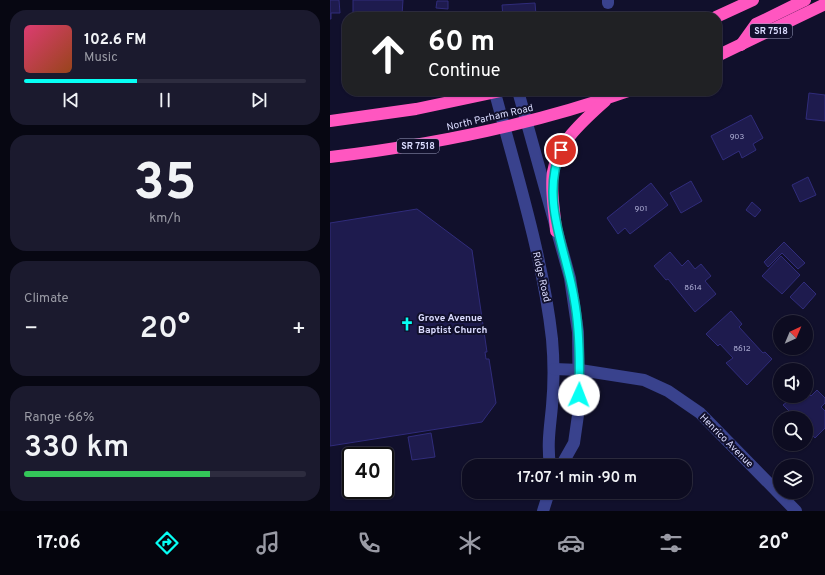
<!DOCTYPE html>
<meta charset="utf-8">
<style>
body{margin:0;font-family:Overpass,sans-serif;background:#1b1a2e;color:#f1f3f6;height:100vh;display:flex;flex-direction:column;font-size:15px;white-space:nowrap}
*{box-sizing:border-box;margin:0}
p{font-size:13px;color:#9a9ba5}
.icon{flex:none;width:22px;height:22px;fill:none;stroke:currentColor;stroke-width:2;stroke-linecap:round;stroke-linejoin:round}
.map{position:relative;flex:1;overflow:hidden}
.details{display:flex;flex-direction:column;gap:10px;padding:10px;background:#070712;width:330px}
.details>*{flex:none}
.top-card{position:absolute;left:12px;top:12px;width:380px;height:84px;border-radius:16px;box-shadow:0 1px 3px #0004,0 0 0 1px #2d2c3f;background:#202124;color:#fff;overflow:hidden}
.needle{width:26px;rotate:44deg}
.tools{position:absolute;left:443px;top:315px;display:grid;gap:8px}
.tools a{display:grid;place-items:center;width:40px;height:40px;border-radius:50%;background:#0d0c21;box-shadow:0 1px 3px #0004,0 0 0 1px #2d2c3f;font-size:20px}
.speed{position:absolute;left:12px;top:447px;display:flex;gap:8px;font-size:20px;font-weight:700;text-align:center}
.speed>*{display:grid;place-content:center;width:52px;height:52px;border-radius:50%;background:#0d0c21;box-shadow:0 1px 3px #0004,0 0 0 1px #2d2c3f;line-height:1}
.speed .limit{border:2px solid #111;border-radius:6px;background:#fff;color:#111}
.pin{position:absolute;display:grid;place-items:center;width:34px;height:34px;color:#fff;margin:-17px;border:2px solid #fff;border-radius:50%;box-shadow:0 1px 4px #0007}
.me{position:absolute;width:44px;margin:-22px;rotate:2deg;stroke-linejoin:round;filter:drop-shadow(0 0 3px #0008)}
.turn{display:flex;align-items:center;gap:14px;height:84px;padding:0 20px;font-size:18px}
.turn .icon{width:52px;height:52px;stroke-width:2.5}
.turn b{display:block;font-size:28px;line-height:34px}
.big{font-size:30px;font-weight:600;line-height:1.1}
.details .card{flex:1;display:flex;flex-direction:column;justify-content:center;gap:6px;min-width:0;padding:0 14px;border-radius:16px;background:#1b1a2e}
.details .dial{align-items:center;gap:0}
.dial b{font-size:52px;line-height:1}
.song{display:flex;align-items:center;gap:12px}
.cover{width:48px;height:48px;border-radius:6px;background:linear-gradient(135deg,hsl(340 70% 55%),hsl(20 70% 35%))}
.played{height:4px;border-radius:2px;background:linear-gradient(90deg,#07fff4 40%,#2d2c3f 40%)}
.keys{display:flex;justify-content:space-around;direction:ltr}
.heat{display:flex;justify-content:space-between;align-items:center;font-size:22px;direction:ltr}
.charge{height:6px;border-radius:3px;background:linear-gradient(90deg,#34c759 66%,#2d2c3f 0)}
.trip{position:absolute;left:132px;top:459px;width:230px;height:40px;border-radius:16px;background:#0d0c21;box-shadow:0 1px 3px #0004,0 0 0 1px #2d2c3f;font-weight:600;line-height:40px;text-align:center}
.tabs{display:flex;height:64px;justify-content:space-around;align-items:center;background:#05050d;color:#9a9ba5}
.tabs .icon{width:28px;height:28px}
.tabs .active{color:#07fff4}
.tabs b{font-size:18px;color:#f1f3f6}
main{display:flex;flex:1;min-height:0}
.map>svg:first-child{display:block}
</style>
<main>
<section class="details">
<div class="card">
<div class="song"><i class="cover"></i><div><b>102.6 FM</b><p>Music</p></div></div>
<div class="played"></div>
<div class="keys"><svg class="icon" aria-label="previous" viewBox="0 0 24 24"><path d="M18 5L8 12l10 7zM5 5v14"/></svg><svg class="icon" aria-label="pause" viewBox="0 0 24 24"><path d="M8 5v14M16 5v14"/></svg><svg class="icon" aria-label="next" viewBox="0 0 24 24"><path d="M6 5l10 7-10 7zM19 5v14"/></svg></div>
</div>
<div class="card dial"><b>35</b><p>km/h</p></div>
<div class="card"><p>Climate</p>
<div class="heat"><a>−</a><b class="big">20°</b><a>+</a></div>
</div>
<div class="card"><p>Range · 66%</p><b class="big">330 km</b><div class="charge"></div></div>
</section>
<div class="map">
<svg width="495" height="511" viewBox="0 0 495 511">
<rect width="100%" height="100%" fill="#11102c"/>
<g fill="#1e1b4e" stroke="#302c7b">
<path d="M 0,0 L 9,0 L 10,13 L 1,13 L 1,19 L 0,19 Z"/>
<path d="M 23,0 L 73,0 L 72,15 L 23,13 Z"/>
<path d="M 107,1 L 118,1 L 118,9 L 106,8 Z"/>
<path d="M 205,3 L 206,15 L 211,15 L 211,17 L 173,17 L 172,5 Z"/>
<path d="M 479,93 L 495,95 L 495,121 L 476,119 Z"/>
<path d="M 421,115 L 433,138 L 423,144 L 426,150 L 412,158 L 409,151 L 393,160 L 381,136 Z"/>
<path d="M 478,177 L 486,195 L 470,202 L 462,185 Z"/>
<path d="M 361,181 L 372,201 L 351,213 L 340,193 Z"/>
<path d="M 321,183 L 338,205 L 300,234 L 295,228 L 288,234 L 277,218 Z"/>
<path d="M 422,202 L 431,210 L 425,217 L 416,210 Z"/>
<path d="M 87,209 L 142,250 L 157,352 L 155,352 L 156,359 L 159,359 L 166,403 L 152,422 L 0,446 L 0,223 Z"/>
<path d="M 454,242 L 475,263 L 468,269 L 452,253 L 438,267 L 434,262 Z"/>
<path d="M 340,252 L 352,266 L 358,260 L 365,269 L 371,264 L 381,276 L 375,281 L 386,294 L 365,312 L 338,279 L 336,280 L 324,266 Z"/>
<path d="M 451,256 L 470,275 L 452,294 L 432,276 Z"/>
<path d="M 474,282 L 486,294 L 473,309 L 460,297 Z"/>
<path d="M 401,311 L 412,324 L 409,327 L 433,353 L 435,352 L 442,359 L 417,385 L 396,363 L 403,358 L 390,344 L 388,346 L 376,334 Z"/>
<path d="M 450,384 L 450,395 L 444,390 Z"/>
<path d="M 487,390 L 495,398 L 495,403 L 491,407 L 495,411 L 495,428 L 485,438 L 476,428 L 476,418 L 466,418 L 453,405 L 457,402 L 451,396 L 476,396 L 476,391 L 481,396 Z"/>
<path d="M 101,433 L 105,457 L 82,460 L 78,437 Z"/>
</g>
<g fill="none" stroke-linecap="round" stroke-linejoin="round">
<g stroke="#39428d" stroke-width="12">
<path d="M 278,0 L 278,3"/>
<path d="M 188,91 L 240,278 L 248,332 L 249,408 L 244,443 L 231,466"/>
<path d="M 165,93 C 186,171 213,258 222,339 C 224,361 224,384 222,406 C 220,428 217,443 220,466"/>
<path d="M 224,369 L 250,370 L 314,380 L 338,391 L 370,413 L 466,511"/>
<path d="M 213,511 L 219,492"/>
</g>
<g stroke="#ff56c0" stroke-width="12">
<path d="M 386,17 L 423,0"/>
<path d="M 411,45 L 426,24 L 475,0"/>
<path d="M 387,56 L 495,4"/>
<path d="M 0,121 L 86,109 L 171,91"/>
<path d="M 0,157 C 102,145 202,125 298,91"/>
<path d="M 226,231 C 225,213 220,191 223,172 C 228,142 253,121 275,101"/>
</g>
</g>
<g fill="none" stroke-linecap="round" stroke-linejoin="round">
<g stroke="#05a69f" stroke-width="10">
<path id="route" d="M 231,150 C 210,200 236,249 244,298 C 250,330 250,363 249,395"/>
</g>
<use href="#route" stroke="#07fff4" stroke-width="7"/>
</g>
<defs>
<g id="church-bare" transform="scale(1.08)"><path d="M-1.2-6h2.4v3.5h3.3v2.4h-3.3V6h-2.4V-.1h-3.3v-2.4h3.3Z" fill="#07fff4" stroke="#11102c" stroke-width="2.5" paint-order="stroke"/></g>
</defs>
<g fill-rule="evenodd">
<use href="#church-bare" x="77" y="324"/>
</g>
<g text-anchor="middle" dominant-baseline="central" stroke-width="4" stroke-linejoin="round" paint-order="stroke">
<g font-size="8" fill="#acacd3">
<text x="407" y="137">903</text>
<text x="311" y="209">901</text>
<text x="363" y="288">8614</text>
<text x="412" y="349">8612</text>
</g>
<g fill="#11102c" stroke="#9e9fc0" stroke-width="1">
<rect x="420" y="24" width="42" height="14" rx="3"/>
<rect x="67" y="139" width="42" height="14" rx="3"/>
</g>
<g font-size="9" font-weight="bold" fill="#dbdcff">
<text x="441" y="31">SR 7518</text>
<text x="88" y="146">SR 7518</text>
</g>
<g font-size="10" fill="#dbdcff" stroke="#11102c">
<text transform="translate(160 118) rotate(-13)">North Parham Road</text>
<text transform="translate(211 277) rotate(77)">Ridge Road</text>
<text transform="translate(396 441) rotate(45)">Henrico Avenue</text>
</g>
<g font-size="10" font-weight="bold" fill="#dbdcff" stroke="#11102c" text-anchor="start">
<text x="88" y="318">Grove Avenue<tspan x="88" dy="12">Baptist Church</tspan></text>
</g>
</g>
</svg>
<div class="tools">
<a><svg class="needle" viewBox="-14 -14 28 28"><path d="M0-13l5 13h-10z" fill="#e53935"/><path d="M0 13l5-13h-10z" fill="#9a9ba5"/></svg></a>
<a><svg class="icon" aria-label="sound" viewBox="0 0 24 24"><path d="M4 9h4l5-4v14l-5-4H4zM17 9q2 3 0 6"/></svg></a>
<a><svg class="icon" aria-label="search" viewBox="0 0 24 24"><circle cx="10" cy="10" r="6"/><path d="M15 15l6 6"/></svg></a>
<a><svg class="icon" aria-label="layers" viewBox="0 0 24 24"><path d="M12 4l9 5-9 5-9-5zM3 14l9 5 9-5"/></svg></a>
</div>
<div class="speed"><div class="limit">40</div></div>
<div class="pin" style="left:231px;top:150px;background:#d93025"><svg class="icon" aria-label="arrive" viewBox="0 0 24 24"><path d="M6 21V4h12l-3 4 3 4H6"/></svg></div>
<svg class="me" style="left:249px;top:395px" viewBox="-20 -20 40 40"><circle r="19" fill="#fff"/><path d="M0-13L10 11 0 6-10 11z" fill="#07fff4"/></svg>
<div class="trip">17:07 · 1 min · 90 m</div>
<div class="top-card">
<div class="turn"><svg class="icon" aria-label="ahead" viewBox="0 0 24 24"><path d="M12 20V5M6 11l6-6 6 6"/></svg><div><b>60 m</b>Continue</div></div>
</div>
</div>
</main>
<nav class="tabs">
<b>17:06</b>
<svg class="icon active" aria-label="directions" viewBox="0 0 24 24"><path d="M12 3l9 9-9 9-9-9zM9 14v-3h6M13 9l2 2-2 2"/></svg>
<svg class="icon" aria-label="music" viewBox="0 0 24 24"><path d="M9 18V5l10-2v13"/><circle cx="6" cy="18" r="3"/><circle cx="16" cy="16" r="3"/></svg>
<svg class="icon" aria-label="phone" viewBox="0 0 24 24"><path d="M5 4h4l2 5-3 2q2 4 5 5l2-3 5 2v4C11 20 4 13 5 4z"/></svg>
<svg class="icon" aria-label="climate" viewBox="0 0 24 24"><path d="M12 3v18M4 7l16 10M4 17L20 7"/></svg>
<svg class="icon" aria-label="car" viewBox="0 0 24 24"><path d="M5 17H2v-5l4-1 3-4h7l3 4 3 1v5h-3M9 17h6M6 11h13"/><circle cx="7" cy="17" r="2"/><circle cx="17" cy="17" r="2"/></svg>
<svg class="icon" aria-label="filters" viewBox="0 0 24 24"><path d="M4 7h16M4 17h16"/><circle cx="9" cy="7" r="2"/><circle cx="15" cy="17" r="2"/></svg>
<b>20°</b>
</nav>
